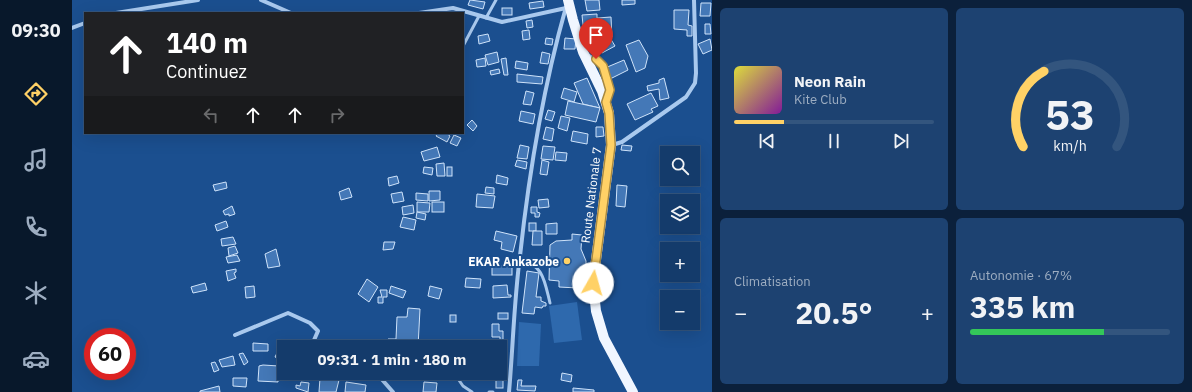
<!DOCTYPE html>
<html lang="fr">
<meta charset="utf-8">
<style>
body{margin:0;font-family:"IBM Plex Sans",sans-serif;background:#1d4271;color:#f1f3f6;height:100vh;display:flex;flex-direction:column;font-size:15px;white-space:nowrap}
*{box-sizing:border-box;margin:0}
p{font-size:13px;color:#9dadc1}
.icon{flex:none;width:22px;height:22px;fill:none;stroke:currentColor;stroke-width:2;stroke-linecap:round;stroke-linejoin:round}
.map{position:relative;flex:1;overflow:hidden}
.drawer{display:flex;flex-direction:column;gap:8px;padding:8px;background:#0b203b;width:480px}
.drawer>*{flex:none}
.guide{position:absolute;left:12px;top:12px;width:380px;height:122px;border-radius:0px;box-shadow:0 4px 16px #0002,0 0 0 1px #33557e;background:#202124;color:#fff;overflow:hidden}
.buttons{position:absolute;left:588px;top:146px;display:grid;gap:8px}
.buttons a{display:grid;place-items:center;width:40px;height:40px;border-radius:0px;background:#143b6b;box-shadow:0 4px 16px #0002,0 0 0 1px #33557e;font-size:20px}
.speed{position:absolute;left:12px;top:328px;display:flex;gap:8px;font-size:20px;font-weight:700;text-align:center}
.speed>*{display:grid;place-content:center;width:52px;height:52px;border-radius:50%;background:#143b6b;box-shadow:0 4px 16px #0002,0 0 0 1px #33557e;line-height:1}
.speed .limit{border:6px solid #d22;background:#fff;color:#111}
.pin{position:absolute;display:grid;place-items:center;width:34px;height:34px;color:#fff;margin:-41px -17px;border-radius:50% 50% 50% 0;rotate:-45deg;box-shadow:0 0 4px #0007}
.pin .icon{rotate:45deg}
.me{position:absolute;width:44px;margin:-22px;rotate:7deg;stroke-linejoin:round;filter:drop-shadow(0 0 3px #0008)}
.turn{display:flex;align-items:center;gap:14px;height:84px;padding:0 16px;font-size:18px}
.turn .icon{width:52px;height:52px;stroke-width:2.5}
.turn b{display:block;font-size:28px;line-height:34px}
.lanes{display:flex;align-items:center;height:38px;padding:0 16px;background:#0003;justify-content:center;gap:20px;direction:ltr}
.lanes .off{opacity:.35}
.big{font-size:30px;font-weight:700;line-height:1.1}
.drawer .tile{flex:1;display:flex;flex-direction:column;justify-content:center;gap:6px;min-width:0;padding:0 14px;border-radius:6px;background:#1d4271}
.drawer .dial{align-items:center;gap:0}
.dial svg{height:104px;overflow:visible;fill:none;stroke:#33557e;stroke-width:7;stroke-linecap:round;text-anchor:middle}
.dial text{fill:#f1f3f6;stroke:none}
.song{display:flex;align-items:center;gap:12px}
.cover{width:48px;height:48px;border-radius:6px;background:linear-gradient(135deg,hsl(60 70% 55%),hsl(290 70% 35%))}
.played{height:4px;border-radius:2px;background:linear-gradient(90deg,#ffd166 25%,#33557e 25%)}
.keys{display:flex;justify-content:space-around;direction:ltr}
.heat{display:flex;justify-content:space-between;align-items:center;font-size:22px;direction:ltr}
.charge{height:6px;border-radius:3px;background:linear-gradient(90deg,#34c759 67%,#33557e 0)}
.drawer .tiles{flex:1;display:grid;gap:8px;grid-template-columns:repeat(2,1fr)}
.trip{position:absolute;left:205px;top:340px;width:230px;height:40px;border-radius:0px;background:#143b6b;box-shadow:0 4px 16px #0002,0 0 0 1px #33557e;font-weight:700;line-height:40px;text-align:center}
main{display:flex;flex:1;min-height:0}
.tab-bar{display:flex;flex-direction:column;width:72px;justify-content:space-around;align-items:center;background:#08182b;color:#9dadc1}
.tab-bar .icon{width:28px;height:28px}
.tab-bar .current{color:#ffd166}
.tab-bar b{font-size:18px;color:#f1f3f6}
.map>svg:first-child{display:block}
</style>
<main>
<nav class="tab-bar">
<b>09:30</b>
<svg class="icon current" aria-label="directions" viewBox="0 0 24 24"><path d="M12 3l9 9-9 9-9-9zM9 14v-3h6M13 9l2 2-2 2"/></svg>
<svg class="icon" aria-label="music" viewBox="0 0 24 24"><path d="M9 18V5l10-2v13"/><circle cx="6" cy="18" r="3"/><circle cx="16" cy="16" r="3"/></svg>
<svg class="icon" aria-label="phone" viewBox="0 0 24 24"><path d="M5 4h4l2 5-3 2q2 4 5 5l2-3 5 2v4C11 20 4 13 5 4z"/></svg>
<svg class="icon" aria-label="climate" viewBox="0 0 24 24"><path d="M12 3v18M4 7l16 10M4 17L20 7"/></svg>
<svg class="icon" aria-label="car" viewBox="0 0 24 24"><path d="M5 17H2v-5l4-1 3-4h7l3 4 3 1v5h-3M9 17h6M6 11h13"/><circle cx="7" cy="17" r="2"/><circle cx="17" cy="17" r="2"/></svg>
</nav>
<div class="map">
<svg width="640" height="392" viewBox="0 0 640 392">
<rect width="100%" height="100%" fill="#1b4f8f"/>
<g fill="#2e69ad">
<path d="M 505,302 L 510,340 L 482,343 L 477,306 Z"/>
<path d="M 447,322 L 469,324 L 467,366 L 445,366 Z"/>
</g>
<g fill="#4478b7" stroke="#cfe3fa">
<path d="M 398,0 L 413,2 L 411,9 L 396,5 Z"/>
<path d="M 513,0 L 527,0 L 528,10 L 515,11 Z"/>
<path d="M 550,0 L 563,0 L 563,4 L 550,5 Z"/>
<path d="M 471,1 L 472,7 L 458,9 L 457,3 Z"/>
<path d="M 629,3 L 639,3 L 638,16 L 628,16 Z"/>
<rect x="430" y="8" width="10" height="7"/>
<path d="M 602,10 L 617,10 L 616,25 L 620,26 L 620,36 L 615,36 L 615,30 L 602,29 Z"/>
<path d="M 525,14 L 525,18 L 539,17 L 540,37 L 529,38 L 529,34 L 512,35 L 510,15 Z"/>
<path d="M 460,20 L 461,27 L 455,28 L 454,21 Z"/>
<path d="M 633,24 L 638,24 L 639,34 L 633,34 Z"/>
<path d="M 457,30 L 458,39 L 451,40 L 450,31 Z"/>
<path d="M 416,34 L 418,41 L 407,44 L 406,36 Z"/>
<path d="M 537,36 L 543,46 L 530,53 L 527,44 Z"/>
<path d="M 474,38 L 481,39 L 480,45 L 473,44 Z"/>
<path d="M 493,38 L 504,39 L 503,49 L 492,49 Z"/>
<path d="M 638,39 L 640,50 L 631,54 L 626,44 Z"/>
<path d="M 567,40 L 576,56 L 573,68 L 564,72 L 554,45 Z"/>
<path d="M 425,52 L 427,62 L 416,65 L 413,55 Z"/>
<path d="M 470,52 L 478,54 L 476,64 L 468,63 Z"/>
<path d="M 413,58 L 414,66 L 405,67 L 404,60 Z"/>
<path d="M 434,58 L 436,75 L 432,75 L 429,59 Z"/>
<path d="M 552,60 L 556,70 L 538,79 L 533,68 Z"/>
<path d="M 444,61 L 456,63 L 455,70 L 443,68 Z"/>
<path d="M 427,69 L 428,73 L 419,75 L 418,71 Z"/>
<path d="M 445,74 L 471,77 L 470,84 L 445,82 Z"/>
<path d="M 515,78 L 528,108 L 511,104 L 502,83 Z"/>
<path d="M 592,78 L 597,98 L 588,100 L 587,89 L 576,91 L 575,86 L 587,83 L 587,80 Z"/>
<path d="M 492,88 L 505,92 L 502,102 L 489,98 Z"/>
<path d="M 454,91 L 462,93 L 459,105 L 451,104 Z"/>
<path d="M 579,93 L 586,106 L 579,109 L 581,112 L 563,120 L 555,104 Z"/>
<path d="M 496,101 L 528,108 L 524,122 L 493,115 Z"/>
<path d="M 476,110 L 483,112 L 480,121 L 473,119 Z"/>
<path d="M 449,111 L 463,114 L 461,124 L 447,121 Z"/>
<path d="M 489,116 L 498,118 L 495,131 L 486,128 Z"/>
<path d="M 400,120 L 405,126 L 401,131 L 395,125 Z"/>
<path d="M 474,127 L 482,129 L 480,141 L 471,139 Z"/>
<path d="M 524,127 L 531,127 L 532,136 L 524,137 Z"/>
<path d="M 501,131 L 516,134 L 515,144 L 499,141 Z"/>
<path d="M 366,133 L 374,133 L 378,136 L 375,142 L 364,136 Z"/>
<path d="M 382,135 L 389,138 L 385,146 L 378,143 Z"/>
<path d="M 448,145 L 457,147 L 455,159 L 445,158 Z"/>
<path d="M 550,145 L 560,146 L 559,151 L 549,150 Z"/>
<path d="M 471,146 L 483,147 L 481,160 L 469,159 Z"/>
<path d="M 365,147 L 368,157 L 352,161 L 349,152 Z"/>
<path d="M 484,152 L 495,153 L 494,161 L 483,160 Z"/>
<path d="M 445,160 L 455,162 L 454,169 L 443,166 Z"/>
<path d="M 470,160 L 477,162 L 475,175 L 468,174 Z"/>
<path d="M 372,163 L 373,176 L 365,176 L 364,164 Z"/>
<path d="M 352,167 L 361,168 L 360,175 L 351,173 Z"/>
<rect x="375" y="167" width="5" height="9"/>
<path d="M 425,175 L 436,178 L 435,185 L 424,183 Z"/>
<path d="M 325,176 L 327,183 L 317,186 L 316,178 Z"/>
<path d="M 154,182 L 155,188 L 143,191 L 141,185 Z"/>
<path d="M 545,185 L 555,186 L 553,207 L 544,206 Z"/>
<path d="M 414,187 L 422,188 L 422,194 L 413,193 Z"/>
<path d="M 277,188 L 280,197 L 269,200 L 267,192 Z"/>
<path d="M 357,191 L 368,191 L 368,200 L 357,201 Z"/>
<path d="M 330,192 L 332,201 L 321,203 L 319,194 Z"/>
<path d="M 344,193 L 356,194 L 356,201 L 344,200 Z"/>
<path d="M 405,194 L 423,196 L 421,208 L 404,207 Z"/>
<path d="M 476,199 L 477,207 L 467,208 L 466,200 Z"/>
<path d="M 345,202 L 358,203 L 357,212 L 345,212 Z"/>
<rect x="360" y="202" width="12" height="10"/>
<path d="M 341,205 L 342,213 L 331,215 L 330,207 Z"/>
<path d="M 160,206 L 163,214 L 157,216 L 157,214 L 153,215 L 151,211 Z"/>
<path d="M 459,207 L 465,207 L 465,212 L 468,213 L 467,217 L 463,217 L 463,213 L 459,213 Z"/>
<path d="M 345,212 L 354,214 L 353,220 L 344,218 Z"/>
<path d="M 331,217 L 344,220 L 342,230 L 328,227 Z"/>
<path d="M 154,221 L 156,227 L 145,231 L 143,225 Z"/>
<rect x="457" y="223" width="7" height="8"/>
<path d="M 485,223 L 485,234 L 474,234 L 474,224 Z"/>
<path d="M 424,231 L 445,236 L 441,252 L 429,249 L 430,242 L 422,240 Z"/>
<path d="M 461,231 L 470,231 L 470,245 L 460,245 Z"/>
<path d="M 500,234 L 510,235 L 509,249 L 514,261 L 514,269 L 506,283 L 506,288 L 487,287 L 487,281 L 477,280 L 478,245 L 484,241 L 500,240 Z"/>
<path d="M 161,237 L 164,244 L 150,246 L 149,239 Z"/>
<path d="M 312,242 L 323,242 L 321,249 L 311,250 Z"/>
<path d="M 163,246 L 166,253 L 157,256 L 156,248 Z"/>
<path d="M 204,249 L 208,266 L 196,268 L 193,254 Z"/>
<path d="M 165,255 L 168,261 L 156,263 L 154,257 Z"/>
<rect x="420" y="266" width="20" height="9"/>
<path d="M 164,269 L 164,272 L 162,273 L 164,278 L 156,281 L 154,271 Z"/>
<path d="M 455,271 L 467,273 L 464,297 L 469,297 L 469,301 L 474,303 L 474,306 L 471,306 L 470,308 L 463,307 L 462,314 L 450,313 Z"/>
<path d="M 394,278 L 409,279 L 408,288 L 393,287 Z"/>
<path d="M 295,279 L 306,287 L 297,302 L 286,294 Z"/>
<path d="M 133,283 L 135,290 L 121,293 L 119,287 Z"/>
<path d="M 435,285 L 436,295 L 439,295 L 439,297 L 421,298 L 421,286 Z"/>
<path d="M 182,286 L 183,297 L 174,298 L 173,287 Z"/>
<path d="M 319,286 L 334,291 L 331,298 L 317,293 Z"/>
<path d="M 358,286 L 370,289 L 367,299 L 356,296 Z"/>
<path d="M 308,290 L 315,290 L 315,297 L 311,297 L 311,303 L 306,303 L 306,297 L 310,297 Z"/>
<path d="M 336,308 L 348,309 L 346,347 L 316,347 L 316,339 L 324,339 L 325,317 L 335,317 Z"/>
<rect x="426" y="313" width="10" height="6"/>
<rect x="378" y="315" width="6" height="7"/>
<path d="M 420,324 L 427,324 L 427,331 L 431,331 L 431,340 L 428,340 L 428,337 L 420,337 Z"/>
<path d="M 181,343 L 196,344 L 196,351 L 181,351 Z"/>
<path d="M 422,345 L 432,345 L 432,355 L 428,355 L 428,347 L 422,347 Z"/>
<path d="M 207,349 L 212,351 L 212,361 L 203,357 Z"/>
<path d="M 171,353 L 176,362 L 172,365 L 167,354 Z"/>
<path d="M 161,356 L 163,365 L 150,367 L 147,360 Z"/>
<path d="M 143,362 L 147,370 L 142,372 L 139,363 Z"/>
<path d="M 191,365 L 207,366 L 206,382 L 186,381 L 187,366 Z"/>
<path d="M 490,373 L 500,375 L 499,382 L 489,380 Z"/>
<path d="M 161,378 L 175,378 L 174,387 L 161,386 Z"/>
<path d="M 248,378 L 267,380 L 264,392 L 247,392 Z"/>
<rect x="424" y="379" width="7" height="9"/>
<path d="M 446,380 L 450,380 L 449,386 L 464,386 L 463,391 L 445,390 Z"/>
<path d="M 229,382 L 237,383 L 236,392 L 224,388 L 224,385 L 228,386 Z"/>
<path d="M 274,382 L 294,385 L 293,392 L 273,392 Z"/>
<path d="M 352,382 L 365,383 L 364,392 L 351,392 Z"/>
<path d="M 147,386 L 148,392 L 128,392 L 128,391 Z"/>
<path d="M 501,388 L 522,390 L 522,392 L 501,392 Z"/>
</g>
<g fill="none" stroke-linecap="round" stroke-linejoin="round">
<g stroke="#a9c9ee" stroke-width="3">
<path d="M 414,18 L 424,0"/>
<path d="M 391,46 L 407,16"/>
<path d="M 515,54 C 530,62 542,79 536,97"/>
<path d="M 447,257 C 472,267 472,279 478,303"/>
<path d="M 382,373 L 391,386 L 400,392"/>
<path d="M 417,392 L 421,392"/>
</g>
<g stroke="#a9c9ee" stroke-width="4">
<path d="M 189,0 L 219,13"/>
<path d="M 44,13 L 126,0"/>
<path d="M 347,13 L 381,8 L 430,22 L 494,8"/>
<path d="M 0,28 L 13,23"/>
<path d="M 540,145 L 550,142 L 614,97 L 623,83 L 624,73 L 622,0"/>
<path d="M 163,335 L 216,313 L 238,323 L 246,331 L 239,347"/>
<path d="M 300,373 L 306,375 L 321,392"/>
<path d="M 437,392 C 441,347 442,301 448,256 C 457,173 471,88 494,7"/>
</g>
<path stroke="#f0f6ff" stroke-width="10" d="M 496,0 L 501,20 L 511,52 L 530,91 L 537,113 L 539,145 L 521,283 L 524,311 L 532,338 L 561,392"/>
</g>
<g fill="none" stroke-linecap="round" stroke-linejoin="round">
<g stroke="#a68842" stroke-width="10">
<path id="route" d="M 521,283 L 539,145 L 537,113 L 534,102 L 538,90 L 531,66 L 524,59"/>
</g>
<use href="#route" stroke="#ffd166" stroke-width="7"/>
</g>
<circle fill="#ffd166" stroke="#1b4f8f" stroke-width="1.5" cx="495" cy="261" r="4"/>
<g text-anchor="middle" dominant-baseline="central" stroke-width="4" stroke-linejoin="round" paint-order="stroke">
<g font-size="12" fill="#fff" stroke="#1b4f8f">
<text transform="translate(519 195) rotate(-83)">Route Nationale 7</text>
</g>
<g font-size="12" font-weight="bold" fill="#fff" stroke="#1b4f8f" text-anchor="end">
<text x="487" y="261">EKAR Ankazobe</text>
</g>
</g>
</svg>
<div class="buttons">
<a><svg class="icon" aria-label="search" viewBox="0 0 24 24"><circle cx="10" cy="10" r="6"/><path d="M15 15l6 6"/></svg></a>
<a><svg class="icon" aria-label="layers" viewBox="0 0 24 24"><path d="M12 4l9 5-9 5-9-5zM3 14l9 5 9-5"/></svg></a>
<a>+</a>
<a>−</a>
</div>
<div class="speed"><div class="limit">60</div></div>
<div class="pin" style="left:524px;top:59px;background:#d93025"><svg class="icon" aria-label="arrive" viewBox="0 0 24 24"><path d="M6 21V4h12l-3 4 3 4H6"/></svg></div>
<svg class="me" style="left:521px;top:283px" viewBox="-20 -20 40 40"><circle r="19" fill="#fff"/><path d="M0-13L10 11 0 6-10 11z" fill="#ffd166"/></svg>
<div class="trip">09:31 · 1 min · 180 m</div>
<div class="guide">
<div class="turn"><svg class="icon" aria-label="ahead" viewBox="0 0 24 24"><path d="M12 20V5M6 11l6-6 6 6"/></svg><div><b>140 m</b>Continuez</div></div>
<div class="lanes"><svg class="icon off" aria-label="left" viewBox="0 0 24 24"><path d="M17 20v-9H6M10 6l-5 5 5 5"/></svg><svg class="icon" aria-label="ahead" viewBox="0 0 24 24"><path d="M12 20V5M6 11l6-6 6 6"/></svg><svg class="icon" aria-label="ahead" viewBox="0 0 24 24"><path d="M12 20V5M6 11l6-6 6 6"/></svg><svg class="icon off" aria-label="right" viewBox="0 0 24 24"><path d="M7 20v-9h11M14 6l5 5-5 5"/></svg></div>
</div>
</div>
<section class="drawer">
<div class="tiles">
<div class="tile">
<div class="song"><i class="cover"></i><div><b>Neon Rain</b><p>Kite Club</p></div></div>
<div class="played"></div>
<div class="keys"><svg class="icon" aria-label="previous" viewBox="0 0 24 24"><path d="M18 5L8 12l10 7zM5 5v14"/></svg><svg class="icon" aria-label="pause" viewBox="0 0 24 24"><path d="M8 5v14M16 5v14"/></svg><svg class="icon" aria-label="next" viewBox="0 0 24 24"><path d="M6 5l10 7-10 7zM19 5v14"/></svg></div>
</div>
<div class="tile dial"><svg viewBox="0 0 100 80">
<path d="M14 69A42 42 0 1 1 86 69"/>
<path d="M14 69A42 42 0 0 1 30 11" stroke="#ffd166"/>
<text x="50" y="56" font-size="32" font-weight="700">53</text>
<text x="50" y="72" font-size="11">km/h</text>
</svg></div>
<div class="tile"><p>Climatisation</p>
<div class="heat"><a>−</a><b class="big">20.5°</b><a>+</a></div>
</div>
<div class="tile"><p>Autonomie · 67%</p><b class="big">335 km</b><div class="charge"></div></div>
</div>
</section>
</main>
